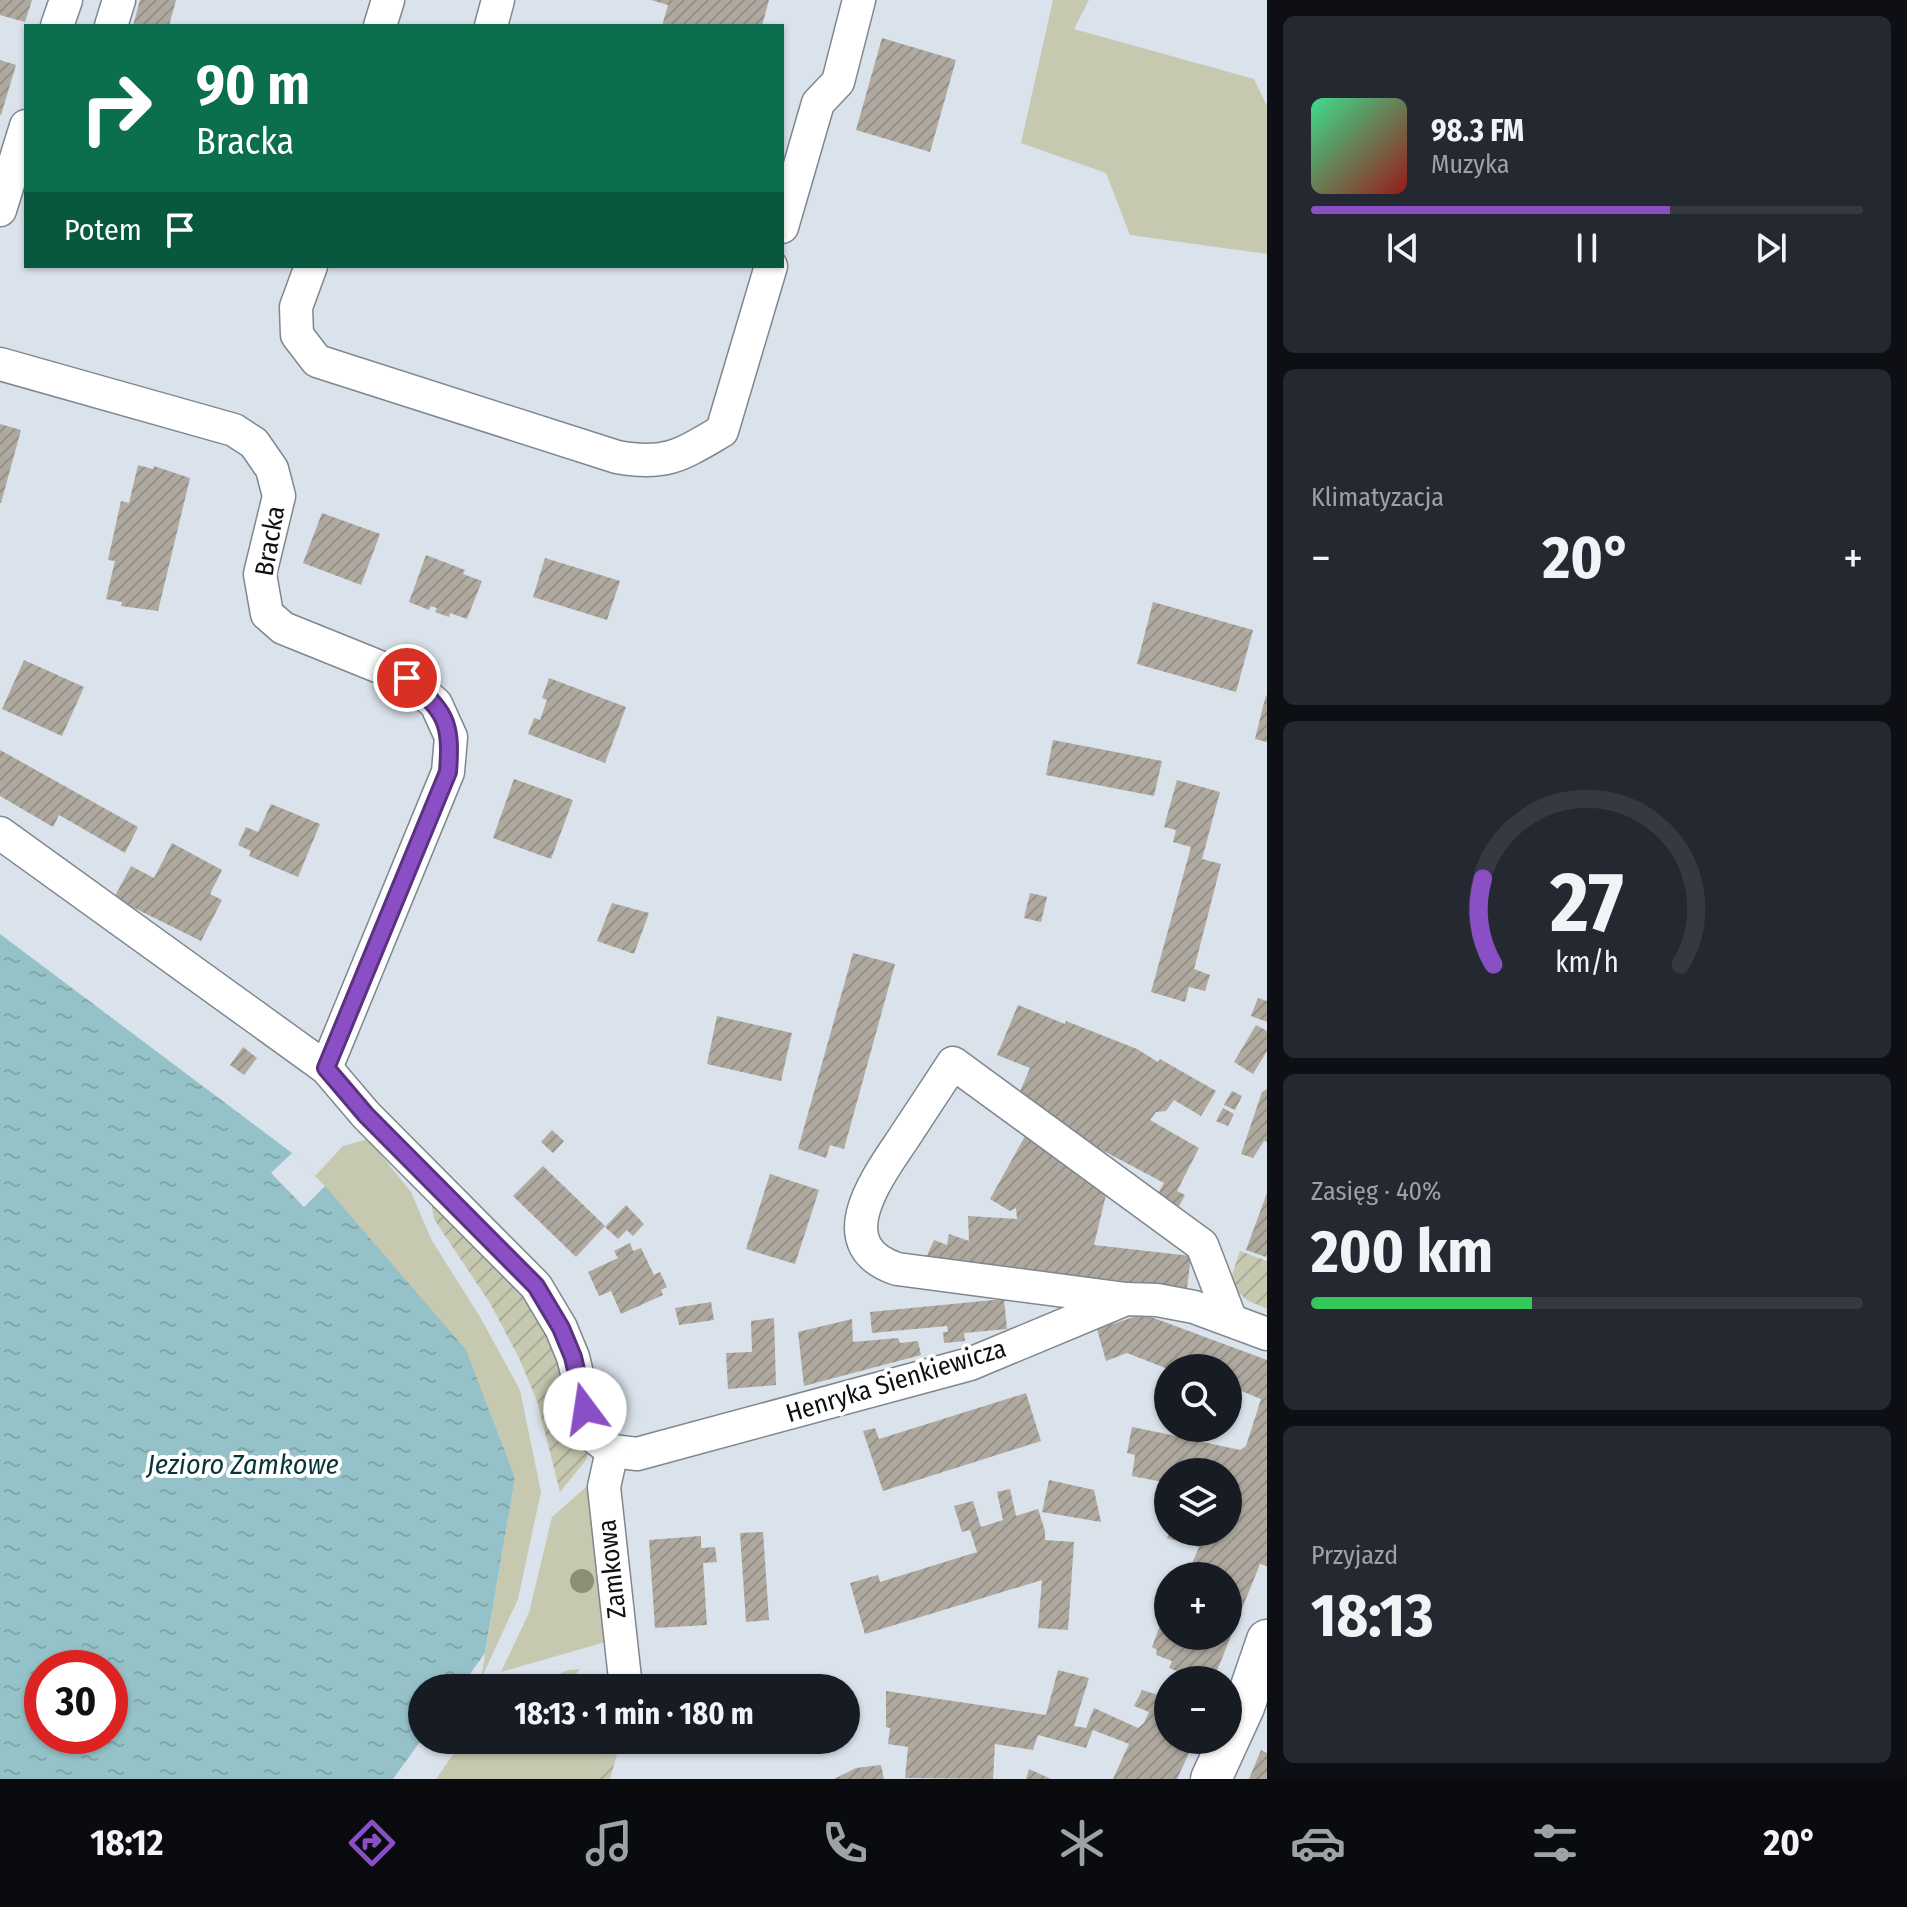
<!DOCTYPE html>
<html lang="pl">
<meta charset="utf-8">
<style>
body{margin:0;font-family:"Fira Sans Condensed",sans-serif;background:#242831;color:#f1f3f6;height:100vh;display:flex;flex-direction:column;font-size:30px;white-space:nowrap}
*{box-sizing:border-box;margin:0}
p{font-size:26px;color:#9ea1a6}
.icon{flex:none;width:44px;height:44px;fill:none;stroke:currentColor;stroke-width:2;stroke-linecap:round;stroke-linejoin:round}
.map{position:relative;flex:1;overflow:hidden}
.details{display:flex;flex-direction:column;gap:16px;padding:16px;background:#0d0f14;width:640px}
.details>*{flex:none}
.top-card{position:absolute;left:24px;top:24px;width:760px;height:244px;border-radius:0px;box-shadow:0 2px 6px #0004;background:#0b6e4f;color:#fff;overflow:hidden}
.tools{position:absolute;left:1154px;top:1354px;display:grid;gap:16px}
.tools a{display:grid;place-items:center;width:88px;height:88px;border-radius:50%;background:#171b24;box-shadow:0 2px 6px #0004;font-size:40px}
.speed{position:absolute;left:24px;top:1650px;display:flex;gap:16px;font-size:40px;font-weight:700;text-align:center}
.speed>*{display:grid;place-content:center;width:104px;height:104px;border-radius:50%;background:#171b24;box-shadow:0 2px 6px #0004;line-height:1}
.speed .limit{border:12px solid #d22;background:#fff;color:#111}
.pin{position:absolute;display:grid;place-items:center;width:68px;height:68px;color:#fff;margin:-34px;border:4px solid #fff;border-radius:50%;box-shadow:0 2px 8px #0007}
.me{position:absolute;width:88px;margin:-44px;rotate:346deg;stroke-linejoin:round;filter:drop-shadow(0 0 6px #0008)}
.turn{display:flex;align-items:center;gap:28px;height:168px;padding:0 40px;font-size:36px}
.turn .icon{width:104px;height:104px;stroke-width:2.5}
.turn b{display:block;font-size:56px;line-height:68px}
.then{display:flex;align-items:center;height:76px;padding:0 40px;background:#0003;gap:16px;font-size:30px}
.big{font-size:60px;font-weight:700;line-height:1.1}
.details .card{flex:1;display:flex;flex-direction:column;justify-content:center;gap:12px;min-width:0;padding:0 28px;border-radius:12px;background:#242831}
.details .dial{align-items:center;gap:0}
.dial svg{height:208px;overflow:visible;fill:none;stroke:#363941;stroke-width:7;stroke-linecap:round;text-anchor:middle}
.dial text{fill:#f1f3f6;stroke:none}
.song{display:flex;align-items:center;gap:24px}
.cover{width:96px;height:96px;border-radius:12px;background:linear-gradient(135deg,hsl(150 70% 55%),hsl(0 70% 35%))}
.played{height:8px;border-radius:4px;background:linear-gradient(90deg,#8b4fc5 65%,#363941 65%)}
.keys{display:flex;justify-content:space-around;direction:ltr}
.heat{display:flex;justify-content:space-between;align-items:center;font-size:44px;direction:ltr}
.charge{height:12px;border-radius:6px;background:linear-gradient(90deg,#34c759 40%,#363941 0)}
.trip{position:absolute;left:408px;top:1674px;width:452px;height:80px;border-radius:40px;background:#171b24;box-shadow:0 2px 6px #0004;font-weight:700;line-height:80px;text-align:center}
.tab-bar{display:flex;height:128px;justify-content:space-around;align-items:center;background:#090b0e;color:#9ea1a6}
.tab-bar .icon{width:56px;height:56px}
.tab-bar .selected{color:#8b4fc5}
.tab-bar b{font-size:36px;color:#f1f3f6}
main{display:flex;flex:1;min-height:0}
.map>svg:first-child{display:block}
</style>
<main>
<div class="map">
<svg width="1267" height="1779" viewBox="0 0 1267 1779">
<defs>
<pattern id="garden-furrows" width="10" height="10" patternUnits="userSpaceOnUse" patternTransform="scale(2)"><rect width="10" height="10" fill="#c6c8b0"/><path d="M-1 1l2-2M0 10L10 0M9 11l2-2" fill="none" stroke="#a9ab96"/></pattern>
<pattern id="water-ripples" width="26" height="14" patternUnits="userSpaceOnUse" patternTransform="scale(2)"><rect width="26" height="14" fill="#95c2c8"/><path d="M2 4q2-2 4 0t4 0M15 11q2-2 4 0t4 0" fill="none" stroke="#7fa6ab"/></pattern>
<pattern id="building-hatch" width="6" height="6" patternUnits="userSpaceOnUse" patternTransform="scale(2)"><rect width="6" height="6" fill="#afa99f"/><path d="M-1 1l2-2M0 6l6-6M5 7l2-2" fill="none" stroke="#959088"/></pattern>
</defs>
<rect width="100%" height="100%" fill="#dae2eb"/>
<g fill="#c6c8b0">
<path d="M 1053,0 L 1089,0 L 1074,29 L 1254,79 L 1267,106 L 1267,254 L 1130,235 L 1106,173 L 1021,143 Z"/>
<path d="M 368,1139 L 411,1192 L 431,1239 L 480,1317 L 520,1390 L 541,1492 L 518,1599 L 481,1679 L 515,1477 L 325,1186 L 315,1176 L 343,1146 Z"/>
<path d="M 593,1481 L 612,1640 L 501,1672 L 529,1613 L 552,1517 Z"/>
<path d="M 580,1669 L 565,1688 L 520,1688 L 569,1670 Z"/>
<path d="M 463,1740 L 621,1740 L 594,1779 L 436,1779 Z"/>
</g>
<g fill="url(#garden-furrows)">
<path d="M 431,1200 L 527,1293 L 551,1344 L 591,1447 L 586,1460 L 560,1492 L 537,1401 L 519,1358 L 490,1303 L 434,1219 Z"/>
<path d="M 1240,1251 L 1267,1261 L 1267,1309 L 1247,1300 L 1229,1284 Z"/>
<path d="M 621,1740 L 610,1779 L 594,1779 Z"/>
</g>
<path fill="url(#water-ripples)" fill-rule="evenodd" d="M 0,934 L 292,1153 L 325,1186 L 466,1350 L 515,1478 L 485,1653 L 460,1688 L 422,1688 L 422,1739 L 393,1779 L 0,1779 ZM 42,1668 L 110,1668 L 110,1736 L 42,1736 Z"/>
<path fill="#dae2eb" d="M 292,1153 L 325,1186 L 304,1207 L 271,1173 Z"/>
<g fill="url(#building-hatch)">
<path d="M 0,0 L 32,0 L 25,22 L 0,15 Z"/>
<path d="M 140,0 L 176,0 L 169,26 L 133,26 Z"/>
<path d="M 651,0 L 769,0 L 762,26 L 662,26 L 668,5 Z"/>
<path d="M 882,38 L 956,60 L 930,152 L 856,130 Z"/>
<path d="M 0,60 L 16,65 L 1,115 L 0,115 Z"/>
<path d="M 0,424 L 21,430 L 1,503 L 0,503 Z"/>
<path d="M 138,465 L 153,469 L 154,466 L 190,478 L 158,611 L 121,606 L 122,602 L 106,599 L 115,561 L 108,560 L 121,501 L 129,503 Z"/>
<path d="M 322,513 L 380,534 L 361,585 L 303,563 Z"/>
<path d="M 426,555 L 465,570 L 463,574 L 482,581 L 467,619 L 450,613 L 449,617 L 435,612 L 437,608 L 431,606 L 429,610 L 409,602 Z"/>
<path d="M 545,558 L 620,581 L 607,620 L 533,597 Z"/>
<path d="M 1153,602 L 1253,630 L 1236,692 L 1137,664 Z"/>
<path d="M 24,660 L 84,687 L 62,736 L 2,709 Z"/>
<path d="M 549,678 L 626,707 L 605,763 L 528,734 L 534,718 L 540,720 L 547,700 L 542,698 Z"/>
<path d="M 1266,695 L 1267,696 L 1267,742 L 1255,739 Z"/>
<path d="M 1053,740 L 1162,761 L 1154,796 L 1046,775 Z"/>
<path d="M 0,750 L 138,827 L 125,853 L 59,815 L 53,827 L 0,796 Z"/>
<path d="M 514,779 L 573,800 L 551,859 L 493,838 Z"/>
<path d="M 1177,780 L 1220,792 L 1202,859 L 1221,864 L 1194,969 L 1210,975 L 1205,991 L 1189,987 L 1185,1002 L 1151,992 L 1191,847 L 1173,842 L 1176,830 L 1164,827 Z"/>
<path d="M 271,804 L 320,824 L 298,877 L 249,856 L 251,851 L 238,845 L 246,827 L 258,832 Z"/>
<path d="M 172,843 L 222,870 L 210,894 L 222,900 L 201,941 L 114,898 L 131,866 L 154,878 Z"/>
<path d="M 1030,893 L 1047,897 L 1041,922 L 1024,918 Z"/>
<path d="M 612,903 L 649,913 L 634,954 L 597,941 Z"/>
<path d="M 853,953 L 895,964 L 844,1149 L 830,1145 L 826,1158 L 798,1149 Z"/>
<path d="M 1258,998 L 1267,1001 L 1267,1022 L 1251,1016 Z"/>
<path d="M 1018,1005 L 1065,1024 L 1066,1021 L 1137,1049 L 1158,1062 L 1160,1059 L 1216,1091 L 1201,1116 L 1174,1100 L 1166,1111 L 1156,1112 L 1150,1120 L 1199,1148 L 1177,1191 L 1185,1195 L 1177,1210 L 1155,1199 L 1164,1183 L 1100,1149 L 1019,1094 L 1030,1068 L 997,1055 Z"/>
<path d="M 717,1016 L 792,1033 L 781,1081 L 707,1064 Z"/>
<path d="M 1256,1025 L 1267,1031 L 1267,1051 L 1253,1074 L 1234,1062 Z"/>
<path d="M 243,1047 L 257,1058 L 244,1075 L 230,1065 Z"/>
<path d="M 1267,1089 L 1267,1142 L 1264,1141 L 1253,1158 L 1241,1154 L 1262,1092 Z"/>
<path d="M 1232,1091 L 1242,1096 L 1235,1110 L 1224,1105 Z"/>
<path d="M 1223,1108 L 1234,1114 L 1228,1126 L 1216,1121 Z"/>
<path d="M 1029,1129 L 1109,1182 L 1094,1245 L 1191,1256 L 1187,1288 L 925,1260 L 934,1240 L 947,1245 L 949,1234 L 969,1241 L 968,1216 L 1017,1219 L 1016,1208 L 1010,1211 L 990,1199 Z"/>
<path d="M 552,1130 L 564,1141 L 553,1153 L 541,1142 Z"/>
<path d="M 543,1166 L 605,1226 L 576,1257 L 513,1196 Z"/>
<path d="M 770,1174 L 819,1190 L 795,1264 L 746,1249 Z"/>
<path d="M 1267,1193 L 1267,1253 L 1266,1257 L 1246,1250 Z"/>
<path d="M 626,1205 L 644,1224 L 633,1236 L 627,1230 L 618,1239 L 605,1227 Z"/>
<path d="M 630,1243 L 633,1251 L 641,1248 L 654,1275 L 660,1272 L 667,1287 L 661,1290 L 663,1295 L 621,1314 L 611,1291 L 599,1296 L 588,1272 L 618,1258 L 614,1251 Z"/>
<path d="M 1004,1299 L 1007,1329 L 964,1333 L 965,1341 L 944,1343 L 943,1332 L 948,1332 L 947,1326 L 872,1333 L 870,1312 Z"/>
<path d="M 711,1302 L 714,1320 L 679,1325 L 675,1308 Z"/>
<path d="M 1143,1314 L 1267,1360 L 1267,1566 L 1260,1564 L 1214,1678 L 1190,1669 L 1187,1675 L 1169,1668 L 1172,1661 L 1156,1655 L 1157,1650 L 1152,1647 L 1164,1615 L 1168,1616 L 1168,1636 L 1228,1636 L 1228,1576 L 1180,1576 L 1185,1564 L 1191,1566 L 1199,1547 L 1167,1538 L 1169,1532 L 1228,1532 L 1228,1520 L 1237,1494 L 1233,1489 L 1228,1493 L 1228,1472 L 1168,1472 L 1168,1483 L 1132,1476 L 1135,1455 L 1127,1453 L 1132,1427 L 1186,1438 L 1191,1430 L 1201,1432 L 1203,1442 L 1240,1450 L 1246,1446 L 1261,1399 L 1239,1390 L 1236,1395 L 1228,1391 L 1228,1368 L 1168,1369 L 1127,1353 L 1106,1361 L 1097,1329 Z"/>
<path d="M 774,1318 L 776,1385 L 728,1389 L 726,1353 L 752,1352 L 751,1321 Z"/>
<path d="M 852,1319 L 853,1342 L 898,1338 L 900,1343 L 918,1341 L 921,1355 L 804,1386 L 798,1332 Z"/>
<path d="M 1026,1393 L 1041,1441 L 883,1491 L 863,1431 L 875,1428 L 879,1439 Z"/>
<path d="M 1049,1480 L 1094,1490 L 1101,1522 L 1042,1512 Z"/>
<path d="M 1010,1489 L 1016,1516 L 1038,1509 L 1045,1531 L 1045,1540 L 1074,1542 L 1068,1630 L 1038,1628 L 1042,1580 L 865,1634 L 850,1583 L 878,1575 L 880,1582 L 977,1552 L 970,1530 L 962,1532 L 954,1506 L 973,1501 L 981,1527 L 1003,1520 L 997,1492 Z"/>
<path d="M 763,1532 L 769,1620 L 746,1622 L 740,1533 Z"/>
<path d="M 701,1536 L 701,1548 L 715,1547 L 717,1562 L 703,1563 L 707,1625 L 655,1628 L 649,1540 Z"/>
<path d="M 1058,1670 L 1089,1678 L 1074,1726 L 1086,1728 L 1094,1708 L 1138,1728 L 1144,1723 L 1149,1712 L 1134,1706 L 1142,1690 L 1168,1698 L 1168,1740 L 1195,1740 L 1177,1779 L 1113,1779 L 1129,1744 L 1093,1730 L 1086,1748 L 1038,1735 L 1033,1750 L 995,1744 L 993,1779 L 905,1778 L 908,1747 L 888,1744 L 890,1728 L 886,1727 L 886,1691 L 1046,1715 Z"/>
<path d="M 1261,1750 L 1267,1753 L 1267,1779 L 1249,1779 Z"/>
<path d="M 881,1765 L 884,1779 L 834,1779 L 856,1768 Z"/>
<path d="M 1029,1769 L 1051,1779 L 1026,1779 Z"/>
</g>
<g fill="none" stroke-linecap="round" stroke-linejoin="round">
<g stroke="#7f878f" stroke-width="35">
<g id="minor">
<path d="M 57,26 L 66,0"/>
<path d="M 111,26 L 119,0"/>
<path d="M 380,26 L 388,0"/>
<path d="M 491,26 L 498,0"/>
<path d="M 0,210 L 26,126"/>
<path d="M 782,227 L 818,103 L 838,82 L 859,0"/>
<path d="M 311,266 L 296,307 L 297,335 L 317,361 L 617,457 C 666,466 681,455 722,431 L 771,266"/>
<path d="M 0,364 L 234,430 L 254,443 L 272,469 L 279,496 L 260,574 L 267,614 L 283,628 L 407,678 L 436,704 L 451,737 L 448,772 L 326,1068"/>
<path d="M 0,833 L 326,1068 L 366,1115 L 536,1286 L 561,1328 L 573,1357 L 592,1435 L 612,1451"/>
<path d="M 1126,1299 L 897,1269 C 825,1245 879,1175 905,1136 C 921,1112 937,1087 953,1063 L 1202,1245 L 1230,1318"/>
<path d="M 612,1451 L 637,1454 L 970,1364 L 1126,1299 L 1157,1300 L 1194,1307 L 1267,1334"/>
<path d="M 612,1451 L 604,1487 L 626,1688"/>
</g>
</g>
<g stroke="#7f878f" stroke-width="43">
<path id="major" d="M 1211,1779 L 1244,1707 L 1267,1640"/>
</g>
<use href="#minor" stroke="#fff" stroke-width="32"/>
<use href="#major" stroke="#fff" stroke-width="40"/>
</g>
<circle fill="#8b9073" cx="582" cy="1581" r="12"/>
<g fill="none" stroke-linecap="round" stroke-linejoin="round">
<g stroke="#5a3380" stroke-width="20">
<path id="route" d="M 407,678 C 445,712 452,720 448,772 L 326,1068 L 366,1115 L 536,1286 L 561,1328 L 573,1357 L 585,1409"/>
</g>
<use href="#route" stroke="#8b4fc5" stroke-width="14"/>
</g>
<g text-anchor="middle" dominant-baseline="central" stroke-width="8" stroke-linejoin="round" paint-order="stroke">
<g font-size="26" fill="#0d1013" stroke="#fff">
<text transform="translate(270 541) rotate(-80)">Bracka</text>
<text transform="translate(896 1381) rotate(-17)">Henryka Sienkiewicza</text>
<text transform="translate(612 1569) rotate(-96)">Zamkowa</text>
</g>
<g font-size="28" font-style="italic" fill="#08353a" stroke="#fff">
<text x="243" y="1464">Jezioro Zamkowe</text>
</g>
</g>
</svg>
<div class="tools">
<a><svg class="icon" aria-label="search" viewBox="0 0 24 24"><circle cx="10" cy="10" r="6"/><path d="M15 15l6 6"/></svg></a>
<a><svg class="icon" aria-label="layers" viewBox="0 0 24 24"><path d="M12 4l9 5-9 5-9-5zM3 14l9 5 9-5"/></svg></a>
<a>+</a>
<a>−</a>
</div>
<div class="speed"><div class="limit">30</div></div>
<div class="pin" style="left:407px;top:678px;background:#d93025"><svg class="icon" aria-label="arrive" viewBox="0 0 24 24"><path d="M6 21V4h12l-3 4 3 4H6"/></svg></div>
<svg class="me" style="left:585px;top:1409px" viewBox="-20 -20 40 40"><circle r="19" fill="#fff"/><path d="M0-13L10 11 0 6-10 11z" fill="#8b4fc5"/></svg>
<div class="trip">18:13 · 1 min · 180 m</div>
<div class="top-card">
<div class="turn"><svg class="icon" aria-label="right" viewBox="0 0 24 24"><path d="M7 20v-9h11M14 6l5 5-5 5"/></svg><div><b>90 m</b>Bracka</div></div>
<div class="then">Potem<svg class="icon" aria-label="arrive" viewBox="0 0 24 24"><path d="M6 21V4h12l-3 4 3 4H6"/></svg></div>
</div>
</div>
<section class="details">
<div class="card">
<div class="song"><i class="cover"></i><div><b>98.3 FM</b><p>Muzyka</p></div></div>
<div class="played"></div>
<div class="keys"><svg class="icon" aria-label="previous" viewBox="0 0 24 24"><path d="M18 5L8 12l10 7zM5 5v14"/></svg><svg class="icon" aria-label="pause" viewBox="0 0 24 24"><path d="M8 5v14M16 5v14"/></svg><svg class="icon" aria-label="next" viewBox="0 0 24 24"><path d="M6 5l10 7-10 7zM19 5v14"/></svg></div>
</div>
<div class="card"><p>Klimatyzacja</p>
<div class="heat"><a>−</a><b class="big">20°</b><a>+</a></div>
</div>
<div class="card dial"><svg viewBox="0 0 100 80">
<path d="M14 69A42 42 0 1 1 86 69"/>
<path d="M14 69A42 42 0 0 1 10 36" stroke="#8b4fc5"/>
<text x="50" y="56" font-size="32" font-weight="700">27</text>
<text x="50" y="72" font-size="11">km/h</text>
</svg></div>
<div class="card"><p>Zasięg · 40%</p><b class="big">200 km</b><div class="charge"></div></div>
<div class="card"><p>Przyjazd</p><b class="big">18:13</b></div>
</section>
</main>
<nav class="tab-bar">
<b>18:12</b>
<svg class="icon selected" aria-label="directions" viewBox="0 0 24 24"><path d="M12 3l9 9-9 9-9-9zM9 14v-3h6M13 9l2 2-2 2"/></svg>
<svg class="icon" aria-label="music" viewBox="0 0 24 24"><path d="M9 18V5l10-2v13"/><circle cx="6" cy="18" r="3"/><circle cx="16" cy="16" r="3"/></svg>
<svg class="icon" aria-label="phone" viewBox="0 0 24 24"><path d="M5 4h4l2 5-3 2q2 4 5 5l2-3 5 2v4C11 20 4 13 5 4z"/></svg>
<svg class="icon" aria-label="climate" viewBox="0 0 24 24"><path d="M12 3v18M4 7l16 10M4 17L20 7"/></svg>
<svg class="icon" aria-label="car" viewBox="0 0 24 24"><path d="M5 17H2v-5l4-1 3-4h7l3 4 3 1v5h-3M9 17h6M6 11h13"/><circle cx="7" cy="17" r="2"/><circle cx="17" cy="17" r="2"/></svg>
<svg class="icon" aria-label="filters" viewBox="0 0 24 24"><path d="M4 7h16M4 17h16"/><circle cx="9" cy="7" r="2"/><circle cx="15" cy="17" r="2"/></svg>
<b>20°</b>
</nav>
